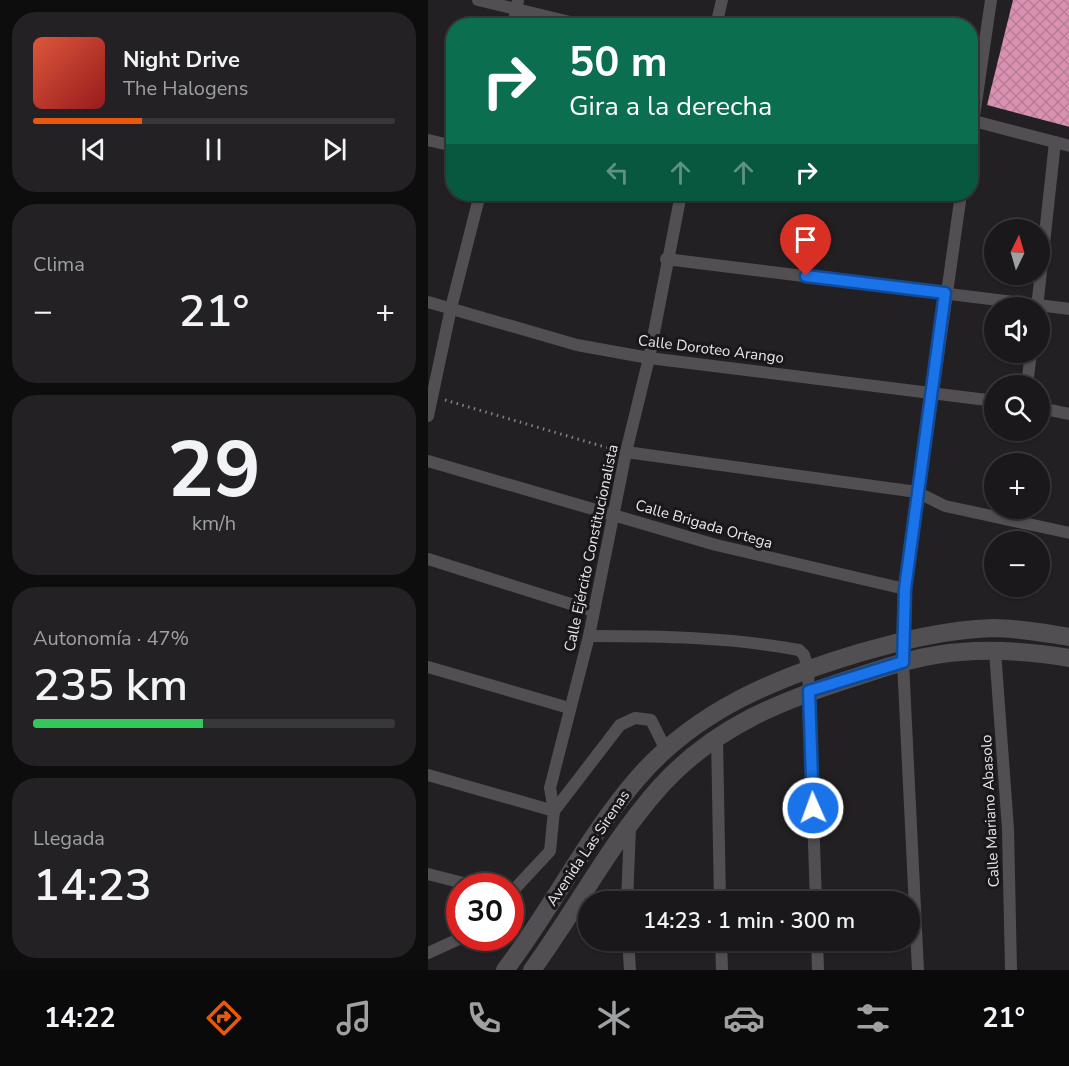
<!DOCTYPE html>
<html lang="es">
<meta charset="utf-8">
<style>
body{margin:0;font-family:"Nunito Sans",sans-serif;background:#232123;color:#f1f3f6;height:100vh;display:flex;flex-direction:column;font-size:22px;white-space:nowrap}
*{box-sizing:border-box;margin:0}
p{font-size:20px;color:#9fa0a2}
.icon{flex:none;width:33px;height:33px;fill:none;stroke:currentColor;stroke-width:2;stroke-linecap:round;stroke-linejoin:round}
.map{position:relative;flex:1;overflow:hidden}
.side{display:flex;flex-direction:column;gap:12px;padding:12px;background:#0e0d0e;width:428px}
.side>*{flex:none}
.banner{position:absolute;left:18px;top:18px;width:532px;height:183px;border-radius:24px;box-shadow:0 2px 4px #0004,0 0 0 2px #383739;background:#0b6e4f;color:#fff;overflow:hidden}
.needle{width:39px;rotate:5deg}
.tools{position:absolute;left:556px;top:219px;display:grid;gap:12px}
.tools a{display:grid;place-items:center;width:66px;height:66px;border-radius:50%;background:#1a181a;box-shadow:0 2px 4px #0004,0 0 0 2px #383739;font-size:30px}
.speed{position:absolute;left:18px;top:873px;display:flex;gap:12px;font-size:30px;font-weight:700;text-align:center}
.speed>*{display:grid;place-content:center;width:78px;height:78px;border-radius:50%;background:#1a181a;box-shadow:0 2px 4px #0004,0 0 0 2px #383739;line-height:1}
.speed .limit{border:9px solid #d22;background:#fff;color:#111}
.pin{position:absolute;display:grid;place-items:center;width:51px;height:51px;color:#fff;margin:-62px -26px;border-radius:50% 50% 50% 0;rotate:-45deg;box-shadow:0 0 6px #0007}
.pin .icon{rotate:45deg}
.me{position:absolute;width:66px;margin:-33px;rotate:358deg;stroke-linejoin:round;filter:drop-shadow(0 0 4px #0008)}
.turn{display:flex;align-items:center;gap:21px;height:126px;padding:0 24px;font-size:27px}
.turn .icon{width:78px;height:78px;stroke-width:2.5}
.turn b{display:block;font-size:42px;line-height:51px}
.lanes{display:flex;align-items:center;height:57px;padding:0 24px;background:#0003;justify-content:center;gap:30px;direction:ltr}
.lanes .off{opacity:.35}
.big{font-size:45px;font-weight:600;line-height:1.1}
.side .widget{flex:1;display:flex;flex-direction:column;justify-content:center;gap:9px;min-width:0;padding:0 21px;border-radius:24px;background:#232123}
.side .dial{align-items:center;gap:0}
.dial b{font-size:78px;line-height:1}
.song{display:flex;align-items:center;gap:18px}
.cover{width:72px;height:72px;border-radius:9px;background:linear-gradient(135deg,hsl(10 70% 55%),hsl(0 70% 35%))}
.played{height:6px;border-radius:3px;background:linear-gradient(90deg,#ea580c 30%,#383739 30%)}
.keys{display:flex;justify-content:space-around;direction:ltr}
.heat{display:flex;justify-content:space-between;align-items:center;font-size:33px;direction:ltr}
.charge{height:9px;border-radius:4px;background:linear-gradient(90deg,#34c759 47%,#383739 0)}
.trip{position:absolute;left:150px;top:891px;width:342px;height:60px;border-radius:30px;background:#1a181a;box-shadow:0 2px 4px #0004,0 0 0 2px #383739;font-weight:600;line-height:60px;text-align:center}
.tab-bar{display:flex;height:96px;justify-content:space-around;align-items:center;background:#0a0a0a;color:#9fa0a2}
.tab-bar .icon{width:42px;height:42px}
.tab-bar .on{color:#ea580c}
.tab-bar b{font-size:27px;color:#f1f3f6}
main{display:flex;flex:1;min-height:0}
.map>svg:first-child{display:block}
</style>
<main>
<section class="side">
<div class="widget">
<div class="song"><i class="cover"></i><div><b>Night Drive</b><p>The Halogens</p></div></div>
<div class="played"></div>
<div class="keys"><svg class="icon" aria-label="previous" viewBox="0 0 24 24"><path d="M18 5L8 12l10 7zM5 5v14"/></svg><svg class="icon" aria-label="pause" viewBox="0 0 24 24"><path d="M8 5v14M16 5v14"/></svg><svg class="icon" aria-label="next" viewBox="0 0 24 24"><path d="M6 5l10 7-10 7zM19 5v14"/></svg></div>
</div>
<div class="widget"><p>Clima</p>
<div class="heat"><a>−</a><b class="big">21°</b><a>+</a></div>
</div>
<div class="widget dial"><b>29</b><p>km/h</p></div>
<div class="widget"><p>Autonomía · 47%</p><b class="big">235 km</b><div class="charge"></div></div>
<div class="widget"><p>Llegada</p><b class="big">14:23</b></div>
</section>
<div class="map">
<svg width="642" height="970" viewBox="0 0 642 970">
<defs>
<pattern id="building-cross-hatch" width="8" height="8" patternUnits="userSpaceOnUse" patternTransform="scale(1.5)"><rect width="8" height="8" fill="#da91b1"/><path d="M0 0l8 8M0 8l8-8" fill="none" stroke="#b57e96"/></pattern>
</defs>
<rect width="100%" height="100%" fill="#222023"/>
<path fill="url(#building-cross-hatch)" d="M 585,0 L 642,0 L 642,127 L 559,105 Z"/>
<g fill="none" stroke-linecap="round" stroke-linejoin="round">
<path stroke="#838184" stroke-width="3" stroke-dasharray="1.5 4.5" stroke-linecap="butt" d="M 17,400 L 187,450"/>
<g stroke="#514f52" stroke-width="12">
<path d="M 50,0 L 159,26"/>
<path d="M 85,26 L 90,0"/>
<path d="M 288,26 L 294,0"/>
<path d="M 546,121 L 642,146"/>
<path d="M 543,137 L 563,0"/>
<path d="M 0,140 L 26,146"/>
<path d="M 231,194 L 252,198"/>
<path d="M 238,259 L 642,309"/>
<path d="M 0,302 L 149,345 L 221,358 L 567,401"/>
<path d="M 609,308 L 627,142"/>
<path d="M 599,386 L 603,352"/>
<path d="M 612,408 L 642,414"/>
<path d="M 0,416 L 23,308 L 52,194"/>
<path d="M 198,452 L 489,492 L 517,506 L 642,533"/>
<path d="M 0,461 L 288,545 L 477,589"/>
<path d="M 0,559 L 165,611"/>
<path d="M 161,636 C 232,636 301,637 371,650 L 376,655 L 380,668 L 388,902"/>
<path d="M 567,651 L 580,829 L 583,970"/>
<path d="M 0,667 L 141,708"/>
<path d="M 289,737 L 292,902"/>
<path d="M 0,775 L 126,811 L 192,725 L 207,718 L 223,720 L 238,750"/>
<path d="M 0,874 L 47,886"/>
<path d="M 82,894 L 122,851 L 126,811 L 122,788 L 161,636 L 198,452 L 221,358 L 253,194"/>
<path d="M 199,902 L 202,827"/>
<path d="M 200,940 L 202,970"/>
<path d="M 293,940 L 294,970"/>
<path d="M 389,940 L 390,970"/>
<path d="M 0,953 L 33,938"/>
<path d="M 490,970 L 475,662 L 477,589 L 533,194"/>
</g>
<g stroke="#514f52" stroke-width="18">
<path d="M 77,970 C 124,909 158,838 209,779 C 267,711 347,678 431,653 C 477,640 516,630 565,628 C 590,628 616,633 642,637"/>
<path d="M 104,970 C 148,910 182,843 232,787 C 287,726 354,700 431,676 C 464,665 498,654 533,652 C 569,649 606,652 642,658"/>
</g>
</g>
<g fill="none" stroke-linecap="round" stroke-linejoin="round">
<g stroke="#114b97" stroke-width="15">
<path id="route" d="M 378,276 L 517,293 L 477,589 L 475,662 L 381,691 L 385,808"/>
</g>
<use href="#route" stroke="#1a73e8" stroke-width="10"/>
</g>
<g text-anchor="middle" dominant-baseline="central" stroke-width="6" stroke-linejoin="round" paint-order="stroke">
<g font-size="15" fill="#e8e6e8" stroke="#191719">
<text transform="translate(283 349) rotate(7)">Calle Doroteo Arango</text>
<text transform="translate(276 524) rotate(16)">Calle Brigada Ortega</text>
<text transform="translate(163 548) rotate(-78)">Calle Ejército Constitucionalista</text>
<text transform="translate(562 811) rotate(-93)">Calle Mariano Abasolo</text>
<text transform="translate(160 848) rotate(-56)">Avenida Las Sirenas</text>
</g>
</g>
</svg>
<div class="tools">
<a><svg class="needle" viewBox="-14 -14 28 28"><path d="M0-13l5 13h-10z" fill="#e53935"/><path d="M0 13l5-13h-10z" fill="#9fa0a2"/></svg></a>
<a><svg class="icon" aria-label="sound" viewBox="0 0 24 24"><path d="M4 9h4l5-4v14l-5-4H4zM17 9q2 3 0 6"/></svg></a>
<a><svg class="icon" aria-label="search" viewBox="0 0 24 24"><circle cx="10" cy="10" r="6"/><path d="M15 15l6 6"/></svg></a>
<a>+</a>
<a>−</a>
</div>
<div class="speed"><div class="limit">30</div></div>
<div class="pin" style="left:378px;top:276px;background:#d93025"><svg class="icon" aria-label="arrive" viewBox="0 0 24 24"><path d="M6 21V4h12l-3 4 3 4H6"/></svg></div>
<svg class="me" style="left:385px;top:808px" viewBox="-20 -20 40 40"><circle r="17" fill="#1a73e8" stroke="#fff" stroke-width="3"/><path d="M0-11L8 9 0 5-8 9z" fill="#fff"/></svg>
<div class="trip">14:23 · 1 min · 300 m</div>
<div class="banner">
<div class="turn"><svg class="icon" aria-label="right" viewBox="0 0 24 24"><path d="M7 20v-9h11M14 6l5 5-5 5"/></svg><div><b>50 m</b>Gira a la derecha</div></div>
<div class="lanes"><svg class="icon off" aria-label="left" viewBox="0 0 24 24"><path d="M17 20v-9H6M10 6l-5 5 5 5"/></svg><svg class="icon off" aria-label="ahead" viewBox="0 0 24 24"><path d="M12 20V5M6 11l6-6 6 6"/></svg><svg class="icon off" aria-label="ahead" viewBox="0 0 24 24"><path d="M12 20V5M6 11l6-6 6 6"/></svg><svg class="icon" aria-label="right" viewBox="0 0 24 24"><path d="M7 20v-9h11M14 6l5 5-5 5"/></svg></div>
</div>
</div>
</main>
<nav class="tab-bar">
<b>14:22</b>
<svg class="icon on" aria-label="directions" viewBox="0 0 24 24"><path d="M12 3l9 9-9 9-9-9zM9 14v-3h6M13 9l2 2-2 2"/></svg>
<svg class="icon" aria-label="music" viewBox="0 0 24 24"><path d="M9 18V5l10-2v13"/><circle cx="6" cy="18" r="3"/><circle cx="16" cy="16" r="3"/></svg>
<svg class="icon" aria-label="phone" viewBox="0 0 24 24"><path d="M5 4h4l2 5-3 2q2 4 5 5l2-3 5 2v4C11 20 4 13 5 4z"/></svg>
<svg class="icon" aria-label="climate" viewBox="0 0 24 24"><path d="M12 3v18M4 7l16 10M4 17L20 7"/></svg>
<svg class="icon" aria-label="car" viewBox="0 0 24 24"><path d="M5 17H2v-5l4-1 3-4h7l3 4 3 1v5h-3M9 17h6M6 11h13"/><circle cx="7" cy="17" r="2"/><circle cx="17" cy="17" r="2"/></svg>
<svg class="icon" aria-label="filters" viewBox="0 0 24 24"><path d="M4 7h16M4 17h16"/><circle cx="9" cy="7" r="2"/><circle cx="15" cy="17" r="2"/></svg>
<b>21°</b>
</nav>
